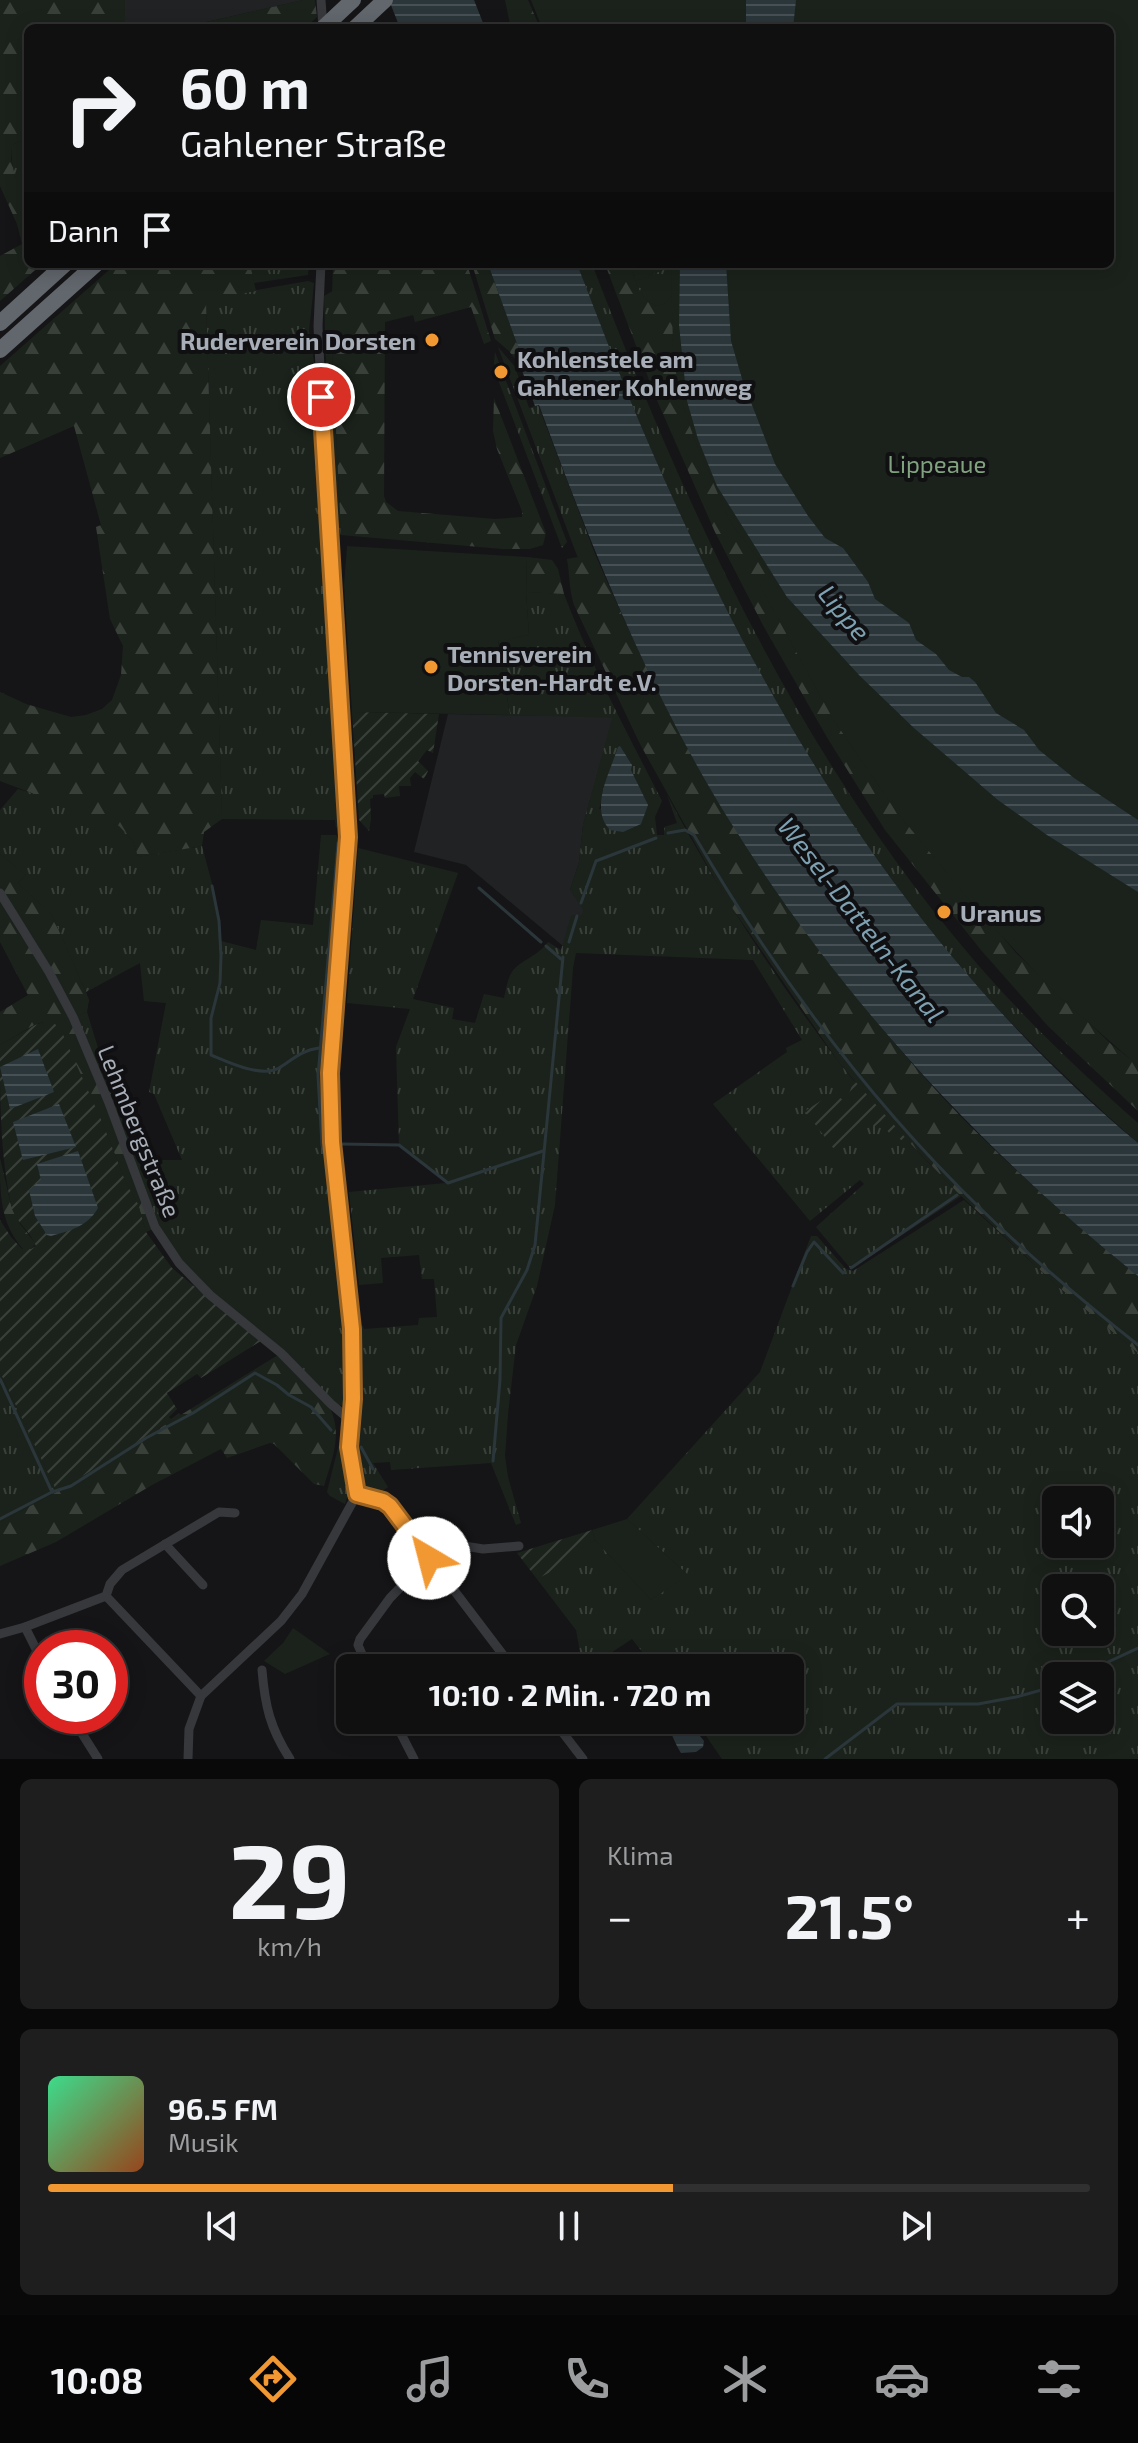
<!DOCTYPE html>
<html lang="de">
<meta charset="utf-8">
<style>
body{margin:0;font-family:"Exo 2",sans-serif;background:#1e1e1f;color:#f1f3f6;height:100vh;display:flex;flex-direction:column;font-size:30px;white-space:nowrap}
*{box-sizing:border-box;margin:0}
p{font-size:26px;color:#9c9d9f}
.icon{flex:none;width:44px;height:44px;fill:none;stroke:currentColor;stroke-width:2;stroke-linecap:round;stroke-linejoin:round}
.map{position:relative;height:1759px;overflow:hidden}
.drawer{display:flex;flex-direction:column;gap:20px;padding:20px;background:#090909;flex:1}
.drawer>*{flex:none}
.top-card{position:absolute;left:24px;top:24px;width:1090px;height:244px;border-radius:12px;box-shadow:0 4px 20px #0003,0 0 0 2px #303031;background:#101011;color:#f1f3f6;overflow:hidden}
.controls{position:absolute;left:1042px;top:1486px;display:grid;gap:16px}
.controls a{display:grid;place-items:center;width:72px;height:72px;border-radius:12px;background:#101011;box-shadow:0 4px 20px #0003,0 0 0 2px #303031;font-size:40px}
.speed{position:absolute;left:24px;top:1630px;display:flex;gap:16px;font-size:40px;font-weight:700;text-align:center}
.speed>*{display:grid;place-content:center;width:104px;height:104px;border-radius:50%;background:#101011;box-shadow:0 4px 20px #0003,0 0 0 2px #303031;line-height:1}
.speed .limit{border:12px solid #d22;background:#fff;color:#111}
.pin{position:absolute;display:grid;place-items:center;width:68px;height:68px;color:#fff;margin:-34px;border:4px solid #fff;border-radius:50%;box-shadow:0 2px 8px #0007}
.me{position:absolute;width:88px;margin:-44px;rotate:323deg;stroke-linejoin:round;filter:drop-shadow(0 0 6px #0008)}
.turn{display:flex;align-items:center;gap:28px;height:168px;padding:0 24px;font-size:36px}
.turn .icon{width:104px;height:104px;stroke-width:2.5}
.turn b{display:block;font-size:56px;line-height:68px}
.then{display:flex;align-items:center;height:76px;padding:0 24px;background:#0003;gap:16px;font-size:30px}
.big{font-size:60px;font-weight:700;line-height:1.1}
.drawer .card{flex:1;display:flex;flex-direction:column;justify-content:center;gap:12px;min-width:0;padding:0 28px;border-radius:12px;background:#1e1e1f}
.drawer .dial{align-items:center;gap:0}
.dial b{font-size:104px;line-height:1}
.song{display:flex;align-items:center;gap:24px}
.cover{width:96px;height:96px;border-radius:12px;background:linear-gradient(135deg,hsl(150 70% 55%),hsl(20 70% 35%))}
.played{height:8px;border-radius:4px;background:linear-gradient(90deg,#f19833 60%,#303031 60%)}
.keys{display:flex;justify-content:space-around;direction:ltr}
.heat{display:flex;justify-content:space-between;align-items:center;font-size:44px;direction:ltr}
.drawer .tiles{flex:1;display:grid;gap:20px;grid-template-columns:1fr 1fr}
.card:last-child{grid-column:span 2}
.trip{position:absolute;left:336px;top:1654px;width:468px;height:80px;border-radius:12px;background:#101011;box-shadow:0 4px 20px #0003,0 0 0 2px #303031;font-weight:700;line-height:80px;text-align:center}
.tab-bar{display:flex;height:128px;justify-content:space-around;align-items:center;background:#060607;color:#9c9d9f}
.tab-bar .icon{width:56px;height:56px}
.tab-bar .on{color:#f19833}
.tab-bar b{font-size:36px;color:#f1f3f6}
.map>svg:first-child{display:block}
</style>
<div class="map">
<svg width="1138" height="1759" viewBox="0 0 1138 1759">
<defs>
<pattern id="grass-tufts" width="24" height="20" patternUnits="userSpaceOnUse" patternTransform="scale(2)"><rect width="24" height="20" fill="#1b221b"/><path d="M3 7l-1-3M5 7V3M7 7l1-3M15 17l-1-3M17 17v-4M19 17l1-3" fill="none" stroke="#39403a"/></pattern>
<pattern id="forest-firs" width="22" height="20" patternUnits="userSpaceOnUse" patternTransform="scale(2)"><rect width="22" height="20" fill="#1b221b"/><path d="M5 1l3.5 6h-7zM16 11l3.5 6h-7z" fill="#39403a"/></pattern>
<pattern id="garden-furrows" width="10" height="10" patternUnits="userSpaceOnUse" patternTransform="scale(2)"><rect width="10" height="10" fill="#1b221b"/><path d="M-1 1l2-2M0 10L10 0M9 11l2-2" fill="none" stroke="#39403a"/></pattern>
<pattern id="water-rules" width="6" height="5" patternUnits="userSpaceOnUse" patternTransform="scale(2)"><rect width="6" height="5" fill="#2b363b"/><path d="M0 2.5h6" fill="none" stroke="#475155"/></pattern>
</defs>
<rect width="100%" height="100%" fill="#151517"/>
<g fill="#212224">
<path d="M 125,0 L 303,0 L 180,28 L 125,28 Z"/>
<path d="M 448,714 L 613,717 L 583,825 L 579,862 L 570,890 L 584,910 L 582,916 L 568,927 L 563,946 L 466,865 L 414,852 Z"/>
</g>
<g fill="url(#grass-tufts)" fill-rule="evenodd">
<path d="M 28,138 L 28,200 C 15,185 10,164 12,145 Z"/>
<path d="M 250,264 L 309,264 L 308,275 L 254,283 Z"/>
<path d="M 577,264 L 592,264 C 686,509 796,750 967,952 C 1019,1014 1078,1070 1138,1123 L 1138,1143 C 1044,1060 955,971 882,869 C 786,735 709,585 644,433 C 620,377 599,320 577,264 Z"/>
<path d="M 630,264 L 674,264 L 672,296 L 666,303 L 657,306 C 638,298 636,282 630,264 Z"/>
<path d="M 308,281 L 314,283 L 309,331 L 315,368 L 343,821 L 336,828 L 335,820 L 222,819 L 206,299 Z"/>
<path d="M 333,291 L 331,327 L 341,535 L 334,530 L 327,403 L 324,296 Z"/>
<path d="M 498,347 L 515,367 L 529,408 L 538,405 L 595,554 L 578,558 Z"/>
<path d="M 495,352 L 567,542 L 562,548 L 499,382 L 494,363 Z"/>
<path d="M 526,592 L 564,594 C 591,665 627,733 662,801 L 655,817 L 657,835 L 664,835 L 664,827 L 677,823 L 667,795 C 716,887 774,977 838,1061 C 875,1109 918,1152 961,1196 L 851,1269 L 816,1227 L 864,1184 L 860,1180 L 810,1221 L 713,1104 L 787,1052 L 786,1048 L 802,1040 L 753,960 L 576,953 L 573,968 L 555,1205 L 537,1286 L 516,1345 L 508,1414 L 505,1456 L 508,1477 L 521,1523 L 516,1525 L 491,1463 L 391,1470 L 390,1462 L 373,1463 L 388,1487 L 380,1493 L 362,1485 L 356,1460 L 355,1443 L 359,1393 L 356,1327 L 363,1326 L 364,1329 L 418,1325 L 419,1318 L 437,1317 L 434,1279 L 422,1279 L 419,1255 L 381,1258 L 383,1283 L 359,1285 L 349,1192 L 446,1183 L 399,1145 L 396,1047 L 410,1009 L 347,1003 L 358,848 L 458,873 L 413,999 L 454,1008 L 452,1019 L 475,1023 L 484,994 L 504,998 C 506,990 507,980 512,972 C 520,960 536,958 548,942 L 561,950 L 571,915 L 582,915 L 583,910 L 570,890 L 579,862 L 583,825 L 612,718 L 510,715 L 498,640 L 529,635 ZM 620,747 L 631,763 L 631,770 L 646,801 L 599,809 Z"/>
<path d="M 18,789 L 46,797 L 119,826 L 133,841 L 138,857 L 202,846 L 215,895 L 221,941 L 256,950 L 261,920 L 313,925 L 321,835 L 336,835 L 343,841 L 325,1085 C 326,1190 351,1294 349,1398 L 343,1405 L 339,1406 L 201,1281 L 177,1255 L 160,1227 L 76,1016 L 87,1012 L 110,1087 L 130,1130 L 141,1165 L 151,1160 L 182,1160 L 154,1094 L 149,1092 L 166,1003 L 144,1001 L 140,963 L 86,992 L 52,915 L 18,883 L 26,875 L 0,854 L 0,810 Z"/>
<path d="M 964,1200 L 1055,1284 L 1138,1353 L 1138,1759 L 722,1759 L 695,1720 L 790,1720 L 790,1668 L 655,1668 L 632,1639 L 588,1668 L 583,1668 L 576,1630 L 537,1579 L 567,1563 L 563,1558 L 595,1540 L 651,1600 L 687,1574 L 627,1519 L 760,1372 L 811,1236 L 817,1236 L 846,1269 L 853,1271 ZM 1056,1500 L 1100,1500 L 1100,1544 L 1056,1544 ZM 1056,1588 L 1100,1588 L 1100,1632 L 1056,1632 ZM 1056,1676 L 1100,1676 L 1100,1720 L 1056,1720 Z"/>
<path d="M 0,1372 L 55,1488 L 53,1494 L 0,1522 Z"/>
<path d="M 343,1428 L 346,1436 L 346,1457 L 351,1485 L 345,1504 L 330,1496 L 327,1492 Z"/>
</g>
<g fill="url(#forest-firs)">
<path d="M 0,0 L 125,0 L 125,28 L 28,28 L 28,138 L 12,145 L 11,159 L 15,176 L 28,200 L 28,264 L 42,264 L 0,301 L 0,256 L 22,244 L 17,224 L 0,186 Z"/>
<path d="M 303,0 L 315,0 L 317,17 L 305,28 L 180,28 Z"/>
<path d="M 505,0 L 528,0 L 540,28 L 511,28 Z"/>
<path d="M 116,264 L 250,264 L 256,291 L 206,300 L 222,819 L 204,832 L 202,846 L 138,857 L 133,841 L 119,826 L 0,781 L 0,692 L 26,704 L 71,717 L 86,715 L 102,709 L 112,700 L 121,675 L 123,646 L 110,619 L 96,527 L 101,525 L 74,426 L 0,458 L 0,366 Z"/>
<path d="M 333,264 L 467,264 L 491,341 L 484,344 L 471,307 L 415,322 L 413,315 L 385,322 L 384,496 L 386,502 L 398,511 L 495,519 L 522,517 L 522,511 L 497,449 L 493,431 L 494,398 L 546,533 L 543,545 L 530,549 L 503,549 L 341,535 L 331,327 Z"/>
<path d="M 472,264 L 488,264 L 524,363 L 520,365 L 509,351 L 495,339 Z"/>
<path d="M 605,264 L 630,264 C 636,282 638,298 657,306 L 666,303 L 672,296 L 774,578 L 916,833 L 1016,953 L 1111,1044 L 1138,1065 L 1138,1111 L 1048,1026 L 981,950 L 885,830 L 828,739 L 764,627 L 715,532 L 656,398 Z"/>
<path d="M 595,554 C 635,646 678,739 732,823 C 789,913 854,999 925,1078 C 989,1150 1064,1214 1138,1276 L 1138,1353 L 1055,1284 L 957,1192 L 883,1115 L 838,1061 L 726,899 L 640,744 L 574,605 C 569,589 570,576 567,559 Z"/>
<path d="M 527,557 L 552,560 L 558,569 L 564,594 L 526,592 Z"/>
<path d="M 0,854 L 26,875 L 18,883 L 52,915 L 86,992 L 89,1000 L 87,1012 L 76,1016 L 33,939 L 0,888 Z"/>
<path d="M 0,899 L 21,936 L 36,956 L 71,1021 L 119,1136 L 153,1229 L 146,1232 L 138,1204 L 126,1183 L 103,1124 L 43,1022 L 34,1025 L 0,1045 L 0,1012 L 28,995 L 0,942 Z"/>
<path d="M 0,1158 L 11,1205 L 20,1224 L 36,1244 L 31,1249 L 23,1249 C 0,1222 0,1195 0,1158 Z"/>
<path d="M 278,1355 L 328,1405 C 344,1431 332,1459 324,1486 L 314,1484 L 274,1444 L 270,1443 L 227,1458 L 221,1449 L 152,1485 L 56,1542 L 0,1566 L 0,1522 L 53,1494 Z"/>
</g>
<g fill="#1b221b">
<path d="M 531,0 L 1138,0 L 1138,1066 L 1056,994 L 978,911 L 896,811 L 833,719 L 759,584 L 771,575 L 730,522 L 694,438 L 679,394 L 673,347 L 671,267 L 636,281 L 630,264 L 1110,264 L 1110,28 L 542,28 Z"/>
<path d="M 347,546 L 527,557 L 526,592 L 529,635 L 498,641 L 510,715 L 352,712 L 344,585 Z"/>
<path d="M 627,1519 L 688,1575 L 651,1600 L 595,1540 L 592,1530 Z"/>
<path d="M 293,1628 L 330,1654 L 285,1674 L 264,1661 L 283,1643 Z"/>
</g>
<g fill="url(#garden-furrows)">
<path d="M 352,712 L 439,714 L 433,753 L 427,750 L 418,761 L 428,771 L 424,779 L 415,772 L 410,778 L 411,786 L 399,786 L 400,796 L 385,798 L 384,794 L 373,795 L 373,798 L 370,799 L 371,819 L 369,831 L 359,820 Z"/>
<path d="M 44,1022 L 54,1023 L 61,1030 L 103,1124 L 126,1183 L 138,1204 L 146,1232 L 172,1268 L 261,1341 L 201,1378 L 197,1374 L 167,1393 L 177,1409 L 169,1417 L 171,1419 L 179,1413 L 181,1415 L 60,1490 L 54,1491 L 55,1488 L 0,1372 L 0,1220 L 11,1237 L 22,1249 L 31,1249 L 36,1246 C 31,1232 17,1223 12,1209 C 0,1156 0,1099 0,1045 L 35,1025 Z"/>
<path d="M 854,1080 L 911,1144 L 907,1147 L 894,1132 L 890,1134 L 880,1122 L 874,1127 L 871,1122 L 837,1153 L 805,1111 L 833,1093 L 846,1102 Z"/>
<path d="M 592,1530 L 595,1540 L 564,1558 L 568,1563 L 537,1579 L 517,1553 Z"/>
</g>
<g fill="url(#water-rules)">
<path d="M 389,0 L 474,0 L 485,28 L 400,28 Z"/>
<path d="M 746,0 L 796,0 L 793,28 L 746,28 Z"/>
<path d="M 488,264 L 577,264 C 599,320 620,377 644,433 C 760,704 909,952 1138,1143 L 1138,1276 C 979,1148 839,996 731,823 C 649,692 592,549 539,405 L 535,406 L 520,365 L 524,363 Z"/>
<path d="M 680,264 L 726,264 L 731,341 L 743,382 L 775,464 L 808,516 L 825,538 L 843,548 L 868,582 L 875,599 L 909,623 L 916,640 L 936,654 L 949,670 L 962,677 L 969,677 L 975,682 L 996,713 L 1024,730 L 1039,750 L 1074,778 L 1138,820 L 1138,892 L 1047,835 L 998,800 L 914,728 L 860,676 L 787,597 L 717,486 L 698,439 L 687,401 L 679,325 Z"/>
<path d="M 620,746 L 632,765 L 631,770 L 648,805 L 641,824 L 623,832 L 610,830 C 589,808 610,773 618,747 Z"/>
<path d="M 38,1049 L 54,1092 L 10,1109 L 0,1067 Z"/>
<path d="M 59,1104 L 76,1147 L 23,1160 L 13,1122 Z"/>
<path d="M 78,1151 L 98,1208 C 88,1226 70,1231 51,1236 L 47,1235 L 35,1216 L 29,1190 L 41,1180 L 37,1164 Z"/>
<path d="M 668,1720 L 687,1720 L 704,1741 L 703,1747 L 696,1752 L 681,1753 C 677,1747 667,1726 668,1720 Z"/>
</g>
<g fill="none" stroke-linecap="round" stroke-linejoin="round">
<g stroke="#2b363b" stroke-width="3">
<path d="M 668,833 L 685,830 L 694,835 C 773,970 868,1100 982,1210 C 1031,1258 1084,1302 1138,1345"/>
<path d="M 212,886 L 219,921 L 221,956 L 220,983 L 211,1018 L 211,1055 C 228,1062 261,1078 279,1068 C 292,1060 302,1050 319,1048"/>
<path d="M 479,888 L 541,942"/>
<path d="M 581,903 L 596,861 L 656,838"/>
<path d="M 569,942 L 577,916"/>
<path d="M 546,946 L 561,959"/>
<path d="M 341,1144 L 399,1145 L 448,1183 L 543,1151"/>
<path d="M 324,1146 L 322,1146 L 318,1076 L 338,843"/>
<path d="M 851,1268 L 957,1195"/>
<path d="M 793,1286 L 807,1252 L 814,1242 L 843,1273 L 845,1272"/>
<path d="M 0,1379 L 52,1492"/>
<path d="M 361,1447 L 373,1469"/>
<path d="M 493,1461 L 500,1380 L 501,1318 L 527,1270 L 535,1245 L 563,957"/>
<path d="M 0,1519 L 52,1492 L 71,1486 L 146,1438 L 193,1413 L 255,1373 L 277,1385 L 289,1395 L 311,1407 L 331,1430"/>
<path d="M 1078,1676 L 1138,1648"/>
<path d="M 825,1759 L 897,1704 L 978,1704 L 1016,1697 L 1056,1686"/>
</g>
<g stroke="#36383c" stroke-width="9">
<path d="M 321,0 L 323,28"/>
<path d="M 0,893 L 49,972 L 73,1017 L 109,1103 L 155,1227 L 179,1263 L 210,1295 L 281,1353 L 331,1404 L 350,1420"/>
<path d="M 357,1494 L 383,1501 L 390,1506 L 513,1668"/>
<path d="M 165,1544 L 203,1585"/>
<path d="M 106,1596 L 110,1584 L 122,1570 L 219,1512 L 235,1513"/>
<path d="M 25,1627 L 42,1661"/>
<path d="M 0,1634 L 25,1627 L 106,1596 L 201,1696"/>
<path d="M 368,1668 L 358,1645 L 360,1639 L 390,1598 L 429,1558 L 432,1547 L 446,1543 L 483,1549 L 519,1546"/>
<path d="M 262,1670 C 265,1706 270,1728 290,1759"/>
<path d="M 71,1716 L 98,1759"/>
<path d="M 394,1720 L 414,1759"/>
<path d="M 553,1720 L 583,1759"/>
<path d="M 188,1759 L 189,1729 L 201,1696 L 281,1621 L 302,1594 L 357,1494 L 349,1447 L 353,1399 L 352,1329 L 332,1142 L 330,1073 L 348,837 L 320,368 L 318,326 L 321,264"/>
</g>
<g stroke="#62676d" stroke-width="16">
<path d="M 323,28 L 353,0"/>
<path d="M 355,28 L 385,0"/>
<path d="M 0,323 L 65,264"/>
<path d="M 0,350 L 96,264"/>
</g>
</g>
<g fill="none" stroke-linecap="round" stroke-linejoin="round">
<g stroke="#9d6321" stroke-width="20">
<path id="route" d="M 321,397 L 348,837 L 330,1073 L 332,1142 L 352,1329 L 353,1399 L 349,1447 L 357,1494 L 383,1501 L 390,1506 L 429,1558"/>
</g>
<use href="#route" stroke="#f19833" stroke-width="14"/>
</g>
<g fill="#f19833" stroke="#101012" stroke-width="3">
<circle cx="432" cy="340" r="8"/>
<circle cx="501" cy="372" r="8"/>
<circle cx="431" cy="667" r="8"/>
<circle cx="944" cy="912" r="8"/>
</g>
<g text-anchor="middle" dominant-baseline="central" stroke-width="8" stroke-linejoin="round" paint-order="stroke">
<g font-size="24" font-weight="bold" fill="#a7aeb7" stroke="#101012" text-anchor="start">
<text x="416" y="340" text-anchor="end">Ruderverein Dorsten</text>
<text x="517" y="358">Kohlenstele am<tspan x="517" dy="28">Gahlener Kohlenweg</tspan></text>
<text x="447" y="653">Tennisverein<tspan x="447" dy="28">Dorsten-Hardt e.V.</tspan></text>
<text x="960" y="912">Uranus</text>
</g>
<g font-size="24" fill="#81a27e" stroke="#101012">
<text x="937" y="463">Lippeaue</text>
</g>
<g font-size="24" fill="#a7aeb7" stroke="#101012">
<text transform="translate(140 1131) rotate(68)">Lehmbergstraße</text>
</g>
<g font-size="26" font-style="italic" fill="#7ea1b2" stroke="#101012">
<text transform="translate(845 612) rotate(50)">Lippe</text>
<text transform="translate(862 919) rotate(52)">Wesel-Datteln-Kanal</text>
</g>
</g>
</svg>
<div class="controls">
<a><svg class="icon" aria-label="sound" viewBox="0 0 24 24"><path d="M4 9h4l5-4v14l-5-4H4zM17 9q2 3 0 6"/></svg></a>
<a><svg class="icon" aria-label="search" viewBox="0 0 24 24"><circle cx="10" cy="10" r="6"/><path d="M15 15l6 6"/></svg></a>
<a><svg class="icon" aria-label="layers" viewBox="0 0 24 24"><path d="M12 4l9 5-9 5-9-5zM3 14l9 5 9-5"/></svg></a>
</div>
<div class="speed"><div class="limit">30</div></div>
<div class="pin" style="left:321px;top:397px;background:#d93025"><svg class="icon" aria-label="arrive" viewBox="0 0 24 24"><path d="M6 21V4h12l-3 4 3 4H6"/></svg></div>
<svg class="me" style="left:429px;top:1558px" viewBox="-20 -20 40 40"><circle r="19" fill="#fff"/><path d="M0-13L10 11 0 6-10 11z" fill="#f19833"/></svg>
<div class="trip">10:10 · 2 Min. · 720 m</div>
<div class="top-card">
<div class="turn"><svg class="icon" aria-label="right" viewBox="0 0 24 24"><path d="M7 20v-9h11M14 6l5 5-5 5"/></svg><div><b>60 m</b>Gahlener Straße</div></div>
<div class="then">Dann<svg class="icon" aria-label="arrive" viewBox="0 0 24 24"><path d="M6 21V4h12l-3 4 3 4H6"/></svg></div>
</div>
</div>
<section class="drawer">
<div class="tiles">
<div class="card dial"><b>29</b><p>km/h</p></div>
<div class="card"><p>Klima</p>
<div class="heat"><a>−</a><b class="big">21.5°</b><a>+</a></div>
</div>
<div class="card">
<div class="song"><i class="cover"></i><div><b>96.5 FM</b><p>Musik</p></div></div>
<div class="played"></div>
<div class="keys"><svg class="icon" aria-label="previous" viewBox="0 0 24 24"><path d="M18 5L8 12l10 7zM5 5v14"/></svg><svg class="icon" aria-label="pause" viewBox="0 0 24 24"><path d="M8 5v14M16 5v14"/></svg><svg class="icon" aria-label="next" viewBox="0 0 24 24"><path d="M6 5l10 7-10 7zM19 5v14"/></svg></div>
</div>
</div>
</section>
<nav class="tab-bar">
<b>10:08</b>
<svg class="icon on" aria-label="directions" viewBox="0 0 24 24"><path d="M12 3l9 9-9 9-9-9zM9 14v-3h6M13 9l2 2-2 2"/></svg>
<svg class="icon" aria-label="music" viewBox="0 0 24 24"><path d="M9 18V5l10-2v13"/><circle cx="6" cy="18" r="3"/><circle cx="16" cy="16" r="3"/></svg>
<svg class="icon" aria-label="phone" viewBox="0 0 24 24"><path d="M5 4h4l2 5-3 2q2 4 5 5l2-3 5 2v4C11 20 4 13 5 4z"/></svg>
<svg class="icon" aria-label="climate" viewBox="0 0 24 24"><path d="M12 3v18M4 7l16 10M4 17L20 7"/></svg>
<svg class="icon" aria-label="car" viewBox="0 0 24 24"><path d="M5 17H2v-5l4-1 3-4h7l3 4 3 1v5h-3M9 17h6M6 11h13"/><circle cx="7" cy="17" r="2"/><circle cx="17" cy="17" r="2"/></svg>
<svg class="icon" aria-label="filters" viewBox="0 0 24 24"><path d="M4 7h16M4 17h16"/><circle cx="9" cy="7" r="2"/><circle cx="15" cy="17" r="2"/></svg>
</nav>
